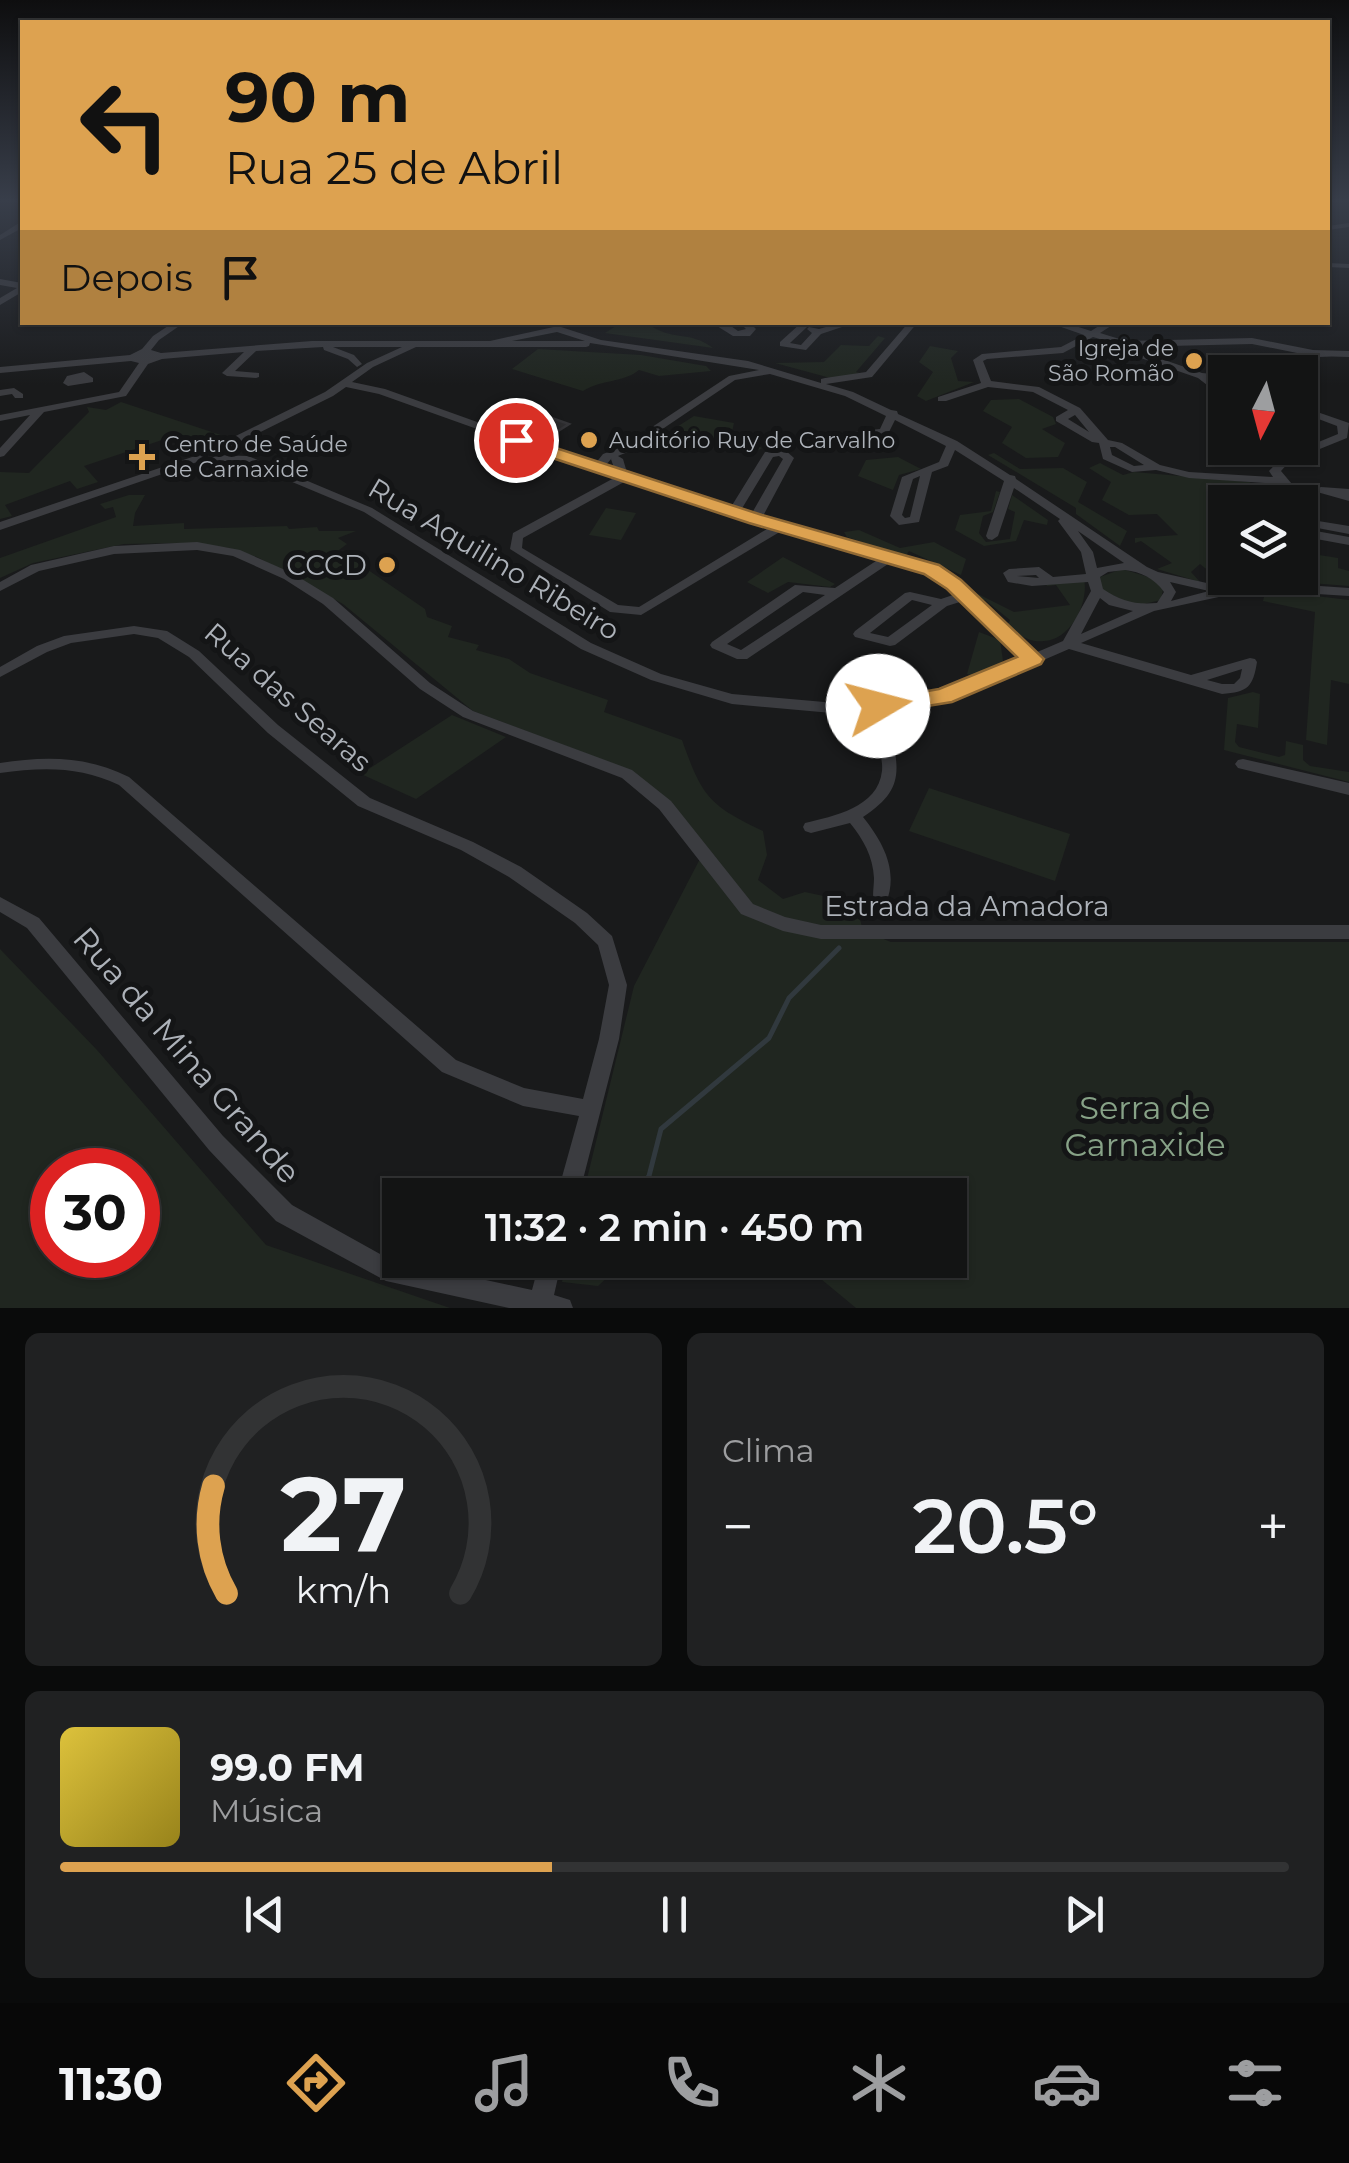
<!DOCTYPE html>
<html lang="pt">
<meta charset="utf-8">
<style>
body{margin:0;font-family:Montserrat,sans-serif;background:#202122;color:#f1f3f6;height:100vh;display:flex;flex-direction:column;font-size:38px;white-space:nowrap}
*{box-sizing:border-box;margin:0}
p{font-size:32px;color:#9d9ea0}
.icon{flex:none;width:55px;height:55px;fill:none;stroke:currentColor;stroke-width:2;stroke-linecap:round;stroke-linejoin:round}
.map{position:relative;height:1308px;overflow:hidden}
.drawer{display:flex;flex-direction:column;gap:25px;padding:25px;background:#0a0b0b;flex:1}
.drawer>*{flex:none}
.guide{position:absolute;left:20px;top:20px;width:1310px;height:305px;border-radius:0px;box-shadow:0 2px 8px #0004,0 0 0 2px #323334;background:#dda250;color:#111;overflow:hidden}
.needle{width:65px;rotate:186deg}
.controls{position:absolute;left:1208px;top:355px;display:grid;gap:20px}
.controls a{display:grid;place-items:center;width:110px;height:110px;border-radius:0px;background:#131414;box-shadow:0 2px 8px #0004,0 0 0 2px #323334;font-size:50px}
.speed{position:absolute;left:30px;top:1148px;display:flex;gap:20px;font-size:50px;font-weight:700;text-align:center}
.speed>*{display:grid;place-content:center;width:130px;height:130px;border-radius:50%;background:#131414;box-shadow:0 2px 8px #0004,0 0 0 2px #323334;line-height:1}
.speed .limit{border:15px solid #d22;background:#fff;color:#111}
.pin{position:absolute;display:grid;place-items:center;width:85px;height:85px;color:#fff;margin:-42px;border:5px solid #fff;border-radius:50%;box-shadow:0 2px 10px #0007}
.me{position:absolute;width:110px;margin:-55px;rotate:82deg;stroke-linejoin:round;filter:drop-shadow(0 0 8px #0008)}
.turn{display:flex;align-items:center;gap:35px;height:210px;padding:0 40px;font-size:45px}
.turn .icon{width:130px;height:130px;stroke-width:2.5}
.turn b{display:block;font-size:70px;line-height:85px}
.then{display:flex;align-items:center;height:95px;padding:0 40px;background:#0003;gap:20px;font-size:38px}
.big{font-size:75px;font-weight:600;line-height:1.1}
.drawer .tile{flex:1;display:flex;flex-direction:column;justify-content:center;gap:15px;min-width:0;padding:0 35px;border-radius:15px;background:#202122}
.drawer .dial{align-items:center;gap:0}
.dial svg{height:260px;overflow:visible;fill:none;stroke:#323334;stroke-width:7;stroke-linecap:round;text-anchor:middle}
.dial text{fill:#f1f3f6;stroke:none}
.song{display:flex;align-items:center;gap:30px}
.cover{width:120px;height:120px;border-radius:15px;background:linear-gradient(135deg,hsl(50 70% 55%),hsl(50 70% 35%))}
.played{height:10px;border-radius:5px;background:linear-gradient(90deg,#dda250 40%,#323334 40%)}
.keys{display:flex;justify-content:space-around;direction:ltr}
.heat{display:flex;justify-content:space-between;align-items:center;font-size:55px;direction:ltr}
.drawer .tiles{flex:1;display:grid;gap:25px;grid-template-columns:1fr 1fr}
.tile:last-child{grid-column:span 2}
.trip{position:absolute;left:382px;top:1178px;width:585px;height:100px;border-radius:0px;background:#131414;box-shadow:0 2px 8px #0004,0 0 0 2px #323334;font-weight:600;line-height:100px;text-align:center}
.tab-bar{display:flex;height:160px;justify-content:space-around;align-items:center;background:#080808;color:#9d9ea0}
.tab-bar .icon{width:70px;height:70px}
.tab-bar .selected{color:#dda250}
.tab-bar b{font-size:45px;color:#f1f3f6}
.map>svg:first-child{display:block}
</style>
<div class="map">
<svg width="1349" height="1308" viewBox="0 0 1349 1308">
<rect width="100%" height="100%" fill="#191a1b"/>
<g fill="#202620" fill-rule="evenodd">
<path d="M 646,323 C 675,343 687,329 713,348 L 605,333 L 619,324 Z"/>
<path d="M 878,336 L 885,338 L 856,372 L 860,373 L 834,379 L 775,363 L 824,362 L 841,345 L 869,346 Z"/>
<path d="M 930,346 L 958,351 L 951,358 L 958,381 L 974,382 L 926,401 L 917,396 L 933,372 L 919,362 Z"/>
<path d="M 538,349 L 641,355 L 706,366 L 711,371 L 659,376 L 639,370 C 623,383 602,379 583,391 L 512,369 Z"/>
<path d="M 1019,399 L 1053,417 L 1056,424 L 1042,429 L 1065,443 L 1058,457 L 1026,458 L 1002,443 L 1012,427 L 983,411 L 991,400 Z"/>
<path d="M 121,402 L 224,436 L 195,448 L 177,435 L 84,466 L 98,482 L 77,489 L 70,481 L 5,505 L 12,516 L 0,519 L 0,472 L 29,473 L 82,419 L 89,412 L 87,407 L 106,410 Z"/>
<path d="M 694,416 L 734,423 L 732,432 L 762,448 L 752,454 L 669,432 Z"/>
<path d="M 994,453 L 1020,469 L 1063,468 L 1087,482 L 1078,502 L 1127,531 L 1120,546 L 1076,514 L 1076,508 L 988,455 Z"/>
<path d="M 898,457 L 921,469 L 899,475 L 893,490 L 858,476 L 866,460 Z"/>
<path d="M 1100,463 L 1123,475 L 1134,472 L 1250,482 L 1266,502 L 1225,502 L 1225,566 L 1210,572 L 1200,564 L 1191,572 L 1200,582 L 1157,569 L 1172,563 L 1141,541 L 1135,543 L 1135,538 L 1178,535 L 1157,514 L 1129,515 L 1102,500 L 1111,482 L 1089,468 Z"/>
<path d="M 996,491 L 1000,492 L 993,512 L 983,516 L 979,533 L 986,542 L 1010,539 L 1015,512 L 1008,509 L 1012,495 L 1048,520 L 1047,525 L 1024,520 L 1016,541 L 984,546 L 955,530 L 960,515 L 991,511 Z"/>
<path d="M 129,495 L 145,495 L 135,513 L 133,526 L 184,523 L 184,529 L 287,526 L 289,529 L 317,527 L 319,531 L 356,531 L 338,538 L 347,544 L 339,550 L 425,609 L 427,617 L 452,626 L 448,637 L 479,645 L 476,650 L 509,659 L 530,673 L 608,700 L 604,712 L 682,740 C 702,796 708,805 763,831 L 767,855 L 758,880 L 783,899 L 805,892 L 856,903 L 863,931 L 891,942 L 1349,942 L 1349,1308 L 856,1308 L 798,1260 L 950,1260 L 950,1195 L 583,1195 L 634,986 L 703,853 L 630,770 L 473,711 L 343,604 L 257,557 L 229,548 L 179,543 L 124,544 L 33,563 L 0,578 L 0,558 L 116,517 L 113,507 L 105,509 L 100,504 Z"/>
<path d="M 606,508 L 636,513 L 621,540 L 589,535 Z"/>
<path d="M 859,530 L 900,548 L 934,542 L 966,559 L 961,575 L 909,551 L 905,557 C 885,552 868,543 847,537 L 844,532 Z"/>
<path d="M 1300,552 L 1338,558 L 1338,568 L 1349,571 L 1349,586 L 1255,579 L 1300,578 Z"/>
<path d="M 783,557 L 835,584 L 830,587 L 788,582 L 768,593 L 747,582 Z"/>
<path d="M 1122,569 L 1152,578 L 1163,589 L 1161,600 L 1135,606 L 1100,589 L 1100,577 Z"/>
<path d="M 1084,578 C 1089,602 1072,639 1044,641 C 1030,643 1017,634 1007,626 L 1010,620 L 985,600 L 976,601 L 964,587 L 1014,612 L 1070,605 L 1056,585 L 1047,586 L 1044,581 Z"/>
<path d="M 1316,596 L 1349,600 L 1349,684 L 1331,680 L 1327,745 L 1306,740 L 1315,612 L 1263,601 L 1264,597 Z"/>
<path d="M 979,632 L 1000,640 L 1003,661 L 978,677 L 967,674 Z"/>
<path d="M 1253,692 L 1260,694 L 1258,728 L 1237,724 L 1235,742 L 1239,747 L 1279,757 L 1285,755 L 1286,741 L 1303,745 L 1303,760 L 1310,766 L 1349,772 L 1349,782 L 1224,750 L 1228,698 Z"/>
<path d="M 452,715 L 506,737 L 416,799 L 361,774 Z"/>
<path d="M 929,788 L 1070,834 L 1055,881 L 909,831 Z"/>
<path d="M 0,949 L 97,1050 L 266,1245 L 450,1308 L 0,1308 ZM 52,1170 L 138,1170 L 138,1255 L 52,1255 Z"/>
<path d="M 567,1260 L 626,1260 L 598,1286 L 562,1282 Z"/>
</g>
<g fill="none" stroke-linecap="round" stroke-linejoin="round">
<path stroke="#31393e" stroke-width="5" d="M 634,1195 L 649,1176 L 661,1129 L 769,1038 L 789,998 L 839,948"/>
</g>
<path fill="#2d2d2f" stroke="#343437" stroke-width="2.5" d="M 543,415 L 569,424 L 542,441 L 516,432 L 523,427 L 522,422 Z"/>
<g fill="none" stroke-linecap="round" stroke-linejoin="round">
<g fill="#3b3c40" fill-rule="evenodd">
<path d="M 19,223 L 22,223 L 22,228 L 0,240 L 0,235 Z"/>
<path d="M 1349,223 L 1349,227 L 1328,230 L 1328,226 Z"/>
<path d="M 1328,263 L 1349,264 L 1349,268 L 1328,267 Z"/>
<path d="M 0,279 L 22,283 L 22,292 L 0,305 L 0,298 L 17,288 L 0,285 Z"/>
<path d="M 174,322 L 185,322 L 159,340 L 151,350 L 161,353 L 312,341 L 490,341 L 558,326 L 601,340 L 748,361 L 821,383 L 821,379 L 825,378 L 866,372 L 909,322 L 918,322 L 872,377 L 826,384 L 853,392 L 891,410 L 897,411 L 898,414 L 957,441 L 1010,475 L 1015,476 L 1016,479 L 1147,567 L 1158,572 L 1220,586 L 1221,589 C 1263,580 1307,585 1349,588 L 1349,596 L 1285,592 L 1228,595 L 1154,611 L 1081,643 L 1191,675 L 1250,658 L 1255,659 L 1257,662 C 1253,687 1248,692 1222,694 L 1069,649 L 986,685 L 914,707 L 892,737 C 901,776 899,793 863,817 C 883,842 899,871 886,903 L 880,905 L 874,903 C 872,894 874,887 874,878 C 873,856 863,839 850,823 L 811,833 L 805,831 L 803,827 L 805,823 C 833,816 878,808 882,771 C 883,760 879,749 877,738 L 843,714 L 732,704 L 651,680 L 581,649 L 364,512 L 242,461 L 200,461 L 0,530 L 0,522 L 195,456 L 325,392 L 367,363 L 402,347 L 333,347 L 354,355 L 362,364 L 357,367 L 348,359 L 324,350 L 323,347 L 256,351 L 235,371 L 259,373 L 259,377 L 256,378 L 227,376 L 222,373 L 244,352 L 162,359 L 148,364 L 126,396 L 44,412 L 4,456 L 0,457 L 0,448 L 30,415 L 0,421 L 0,415 L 119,392 L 139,363 L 131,361 L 0,373 L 0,367 L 130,355 L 142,349 L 153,336 ZM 557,332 L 585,341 L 512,341 ZM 590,343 L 759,370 L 729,376 L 622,447 L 603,454 L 595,464 L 385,389 L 352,382 L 373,367 L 416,347 L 586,347 L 589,346 ZM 770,374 L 845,396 L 886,416 L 880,429 L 851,432 L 849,438 C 860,447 872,443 885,440 L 895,420 L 946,446 L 939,462 L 902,477 L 890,516 L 899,525 L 919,522 L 932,472 L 948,466 L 955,450 L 1004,481 L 986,536 L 988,539 L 992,540 L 998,536 L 1014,488 L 1060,519 L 1058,521 L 1081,552 L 1086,574 L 1053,577 L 1039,567 L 1009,569 L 1003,573 L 1008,582 L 1032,586 L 1088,582 L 1091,591 L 1063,641 L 1035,653 L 959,582 L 935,567 L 763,516 L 794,458 L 785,450 L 765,452 L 731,507 L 628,476 L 623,459 L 618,456 L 630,451 L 735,380 ZM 346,387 L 379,394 L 614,478 L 513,533 L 510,549 L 610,612 L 641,615 L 783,530 L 879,559 L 835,588 L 795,585 L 712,642 L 710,645 L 712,648 L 737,659 L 747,659 L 891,562 L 927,573 L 956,594 L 941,599 L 910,592 L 905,593 L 855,631 L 853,634 L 855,637 L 890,646 L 895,645 L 947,606 L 963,601 L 1024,658 L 976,679 L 908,699 L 847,704 L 732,694 L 661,674 L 591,643 L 372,508 L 248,456 L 214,455 L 333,396 ZM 779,456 L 783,459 L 752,513 L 741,510 L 773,457 ZM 612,458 L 611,459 L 615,471 L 604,467 ZM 920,476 L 910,517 L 905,518 L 902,515 L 913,479 ZM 624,482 L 751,522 L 772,526 L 639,607 L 618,605 L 522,548 L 523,538 ZM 1078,531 L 1124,563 L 1097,568 L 1093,552 ZM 1125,570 C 1141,572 1154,578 1164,592 L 1157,603 C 1135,605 1121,601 1103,589 L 1100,577 L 1108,572 ZM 1036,575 L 1039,578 L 1017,576 ZM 1170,582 L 1209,591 L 1171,601 L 1176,592 ZM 803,592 L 825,595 L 741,650 L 727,644 ZM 1100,598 L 1109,605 L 1133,611 L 1081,634 ZM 912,600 L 932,605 L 888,637 L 870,633 ZM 1242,669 L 1240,678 L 1234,684 L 1222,684 L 1207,680 ZM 897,710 L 883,728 L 862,713 Z"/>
<path d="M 676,322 L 728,322 L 728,324 L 738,331 L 746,329 L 739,322 L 749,322 L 756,329 L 750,336 L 733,336 L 717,326 L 680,325 Z"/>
<path d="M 805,322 L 809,325 L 807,327 L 790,343 L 801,345 L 812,333 L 807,329 L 809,327 L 819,329 L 840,323 L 845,326 L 821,334 L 806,350 L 780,346 L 780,342 L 801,323 Z"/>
<path d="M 1047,322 L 1063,322 L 1091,331 L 1105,322 L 1117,322 L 1100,333 L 1126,341 L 1252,338 L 1313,350 L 1349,351 L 1349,357 C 1324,356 1301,355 1282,372 L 1272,372 L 1278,364 L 1302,354 L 1252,344 L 1127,347 L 1202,373 L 1225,375 L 1225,381 L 1213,380 L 1219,391 L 1220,404 L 1215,407 L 1210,404 L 1207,385 L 1198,378 L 1118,350 L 1116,348 L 1120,345 L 1093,337 L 1063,353 L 987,359 L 983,361 L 991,381 L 1039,387 L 1080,408 L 1108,440 L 1122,443 L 1160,465 L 1189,472 L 1273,477 L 1269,471 L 1282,457 L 1338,434 L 1337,426 L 1300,412 L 1300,406 L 1349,423 L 1347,438 L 1290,461 L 1281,471 L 1313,509 L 1316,515 L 1312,520 L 1349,526 L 1349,534 L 1307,526 L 1305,529 L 1349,537 L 1349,545 L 1300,536 L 1300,519 L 1304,515 L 1300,502 L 1296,502 L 1278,484 L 1189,478 L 1156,470 L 1132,472 L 1103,459 L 1099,443 L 1092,442 L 1056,421 L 1056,417 L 1068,410 L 1033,392 L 988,387 L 946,401 L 938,401 L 938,397 L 981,383 L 973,360 L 982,354 L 1061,347 L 1084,335 ZM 1075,415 L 1089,432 L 1068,419 ZM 1110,447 L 1115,447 L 1144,465 L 1134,466 L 1112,455 Z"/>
<path d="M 84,372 L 93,378 L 93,382 L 68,386 L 63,383 L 67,376 Z"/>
<path d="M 14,388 L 23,394 L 23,398 L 15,398 L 12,394 L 0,396 L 0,390 Z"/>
<path d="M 1321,487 L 1349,489 L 1349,501 L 1317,492 L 1315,490 Z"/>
<path d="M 197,542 L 240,550 L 292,573 L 333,598 L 430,683 L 473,711 L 632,770 L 671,801 L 753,904 L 785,917 L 821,925 L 1349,925 L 1349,939 L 821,939 L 783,931 L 741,914 L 659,809 L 622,778 L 463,717 L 420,689 L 323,604 L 284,579 L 233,556 L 197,550 L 114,554 L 39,571 L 0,591 L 0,582 L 31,565 L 114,546 Z"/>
<path d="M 134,626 L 167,631 L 199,651 L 278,725 L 370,798 L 473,842 L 521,867 L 587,913 L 612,936 L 627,985 L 619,1039 L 579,1195 L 557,1195 L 579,1116 L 523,1106 L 442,1072 L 119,785 C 80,766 42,767 0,773 L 0,763 C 46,756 87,756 129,777 L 456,1060 L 524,1088 L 583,1099 L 599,1039 L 609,985 L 598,945 L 575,923 L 509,877 L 461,850 L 358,806 L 268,733 L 189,657 L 158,638 L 134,634 L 71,643 L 47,652 L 0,677 L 0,667 L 37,646 L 64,636 Z"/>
<path d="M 1243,759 L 1349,783 L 1349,795 L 1238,768 L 1235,764 L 1238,760 Z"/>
<path d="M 0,897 L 39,918 L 223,1136 L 292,1205 L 389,1259 L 532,1290 L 540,1260 L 562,1260 L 554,1295 L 570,1300 L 573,1308 L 509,1308 L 386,1281 L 276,1221 L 209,1150 L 27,928 L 0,912 Z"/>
</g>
</g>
<linearGradient id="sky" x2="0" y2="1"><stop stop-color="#0e0e0f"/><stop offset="0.52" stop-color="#383e4a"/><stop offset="1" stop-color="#383e4a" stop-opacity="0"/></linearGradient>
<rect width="1349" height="385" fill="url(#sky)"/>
<path fill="#dda250" stroke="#906934" stroke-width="2.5" d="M 516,435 L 762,515 L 939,565 L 961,580 L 1044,659 L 1041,664 L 952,702 L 878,714 L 870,712 L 866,706 L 870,701 L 939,689 L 1017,657 L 947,589 L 924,574 L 749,523 L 510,444 L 510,436 Z"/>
<g fill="#dda250" stroke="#141516" stroke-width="4">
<circle cx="1194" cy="361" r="10"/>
<circle cx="589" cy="440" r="10"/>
<path d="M137 442h10v10h10v10h-10v10h-10v-10h-10v-10h10z"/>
<circle cx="387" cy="565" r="10"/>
</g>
<g text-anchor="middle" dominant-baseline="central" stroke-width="10" stroke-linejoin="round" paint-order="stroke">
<g font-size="22" fill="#adb2b9" stroke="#141516" text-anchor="start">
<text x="1174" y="348" text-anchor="end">Igreja de<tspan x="1174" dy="25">São Romão</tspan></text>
<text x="609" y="440">Auditório Ruy de Carvalho</text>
<text x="164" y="444">Centro de Saúde<tspan x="164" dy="25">de Carnaxide</tspan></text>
</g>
<g font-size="28" fill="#adb2b9" stroke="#141516">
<text transform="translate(494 559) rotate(31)">Rua Aquilino Ribeiro</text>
<text transform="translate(288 697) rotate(41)">Rua das Searas</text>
<text x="967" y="906">Estrada da Amadora</text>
</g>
<g font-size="28" fill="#adb2b9" stroke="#141516" text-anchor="end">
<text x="367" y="565">CCCD</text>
</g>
<g font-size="32" fill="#adb2b9" stroke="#141516">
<text transform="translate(187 1055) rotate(49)">Rua da Mina Grande</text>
</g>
<g font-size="32" fill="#87a287" stroke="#141516">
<text x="1145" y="1107">Serra de<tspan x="1145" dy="37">Carnaxide</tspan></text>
</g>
</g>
</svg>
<div class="controls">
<a><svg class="needle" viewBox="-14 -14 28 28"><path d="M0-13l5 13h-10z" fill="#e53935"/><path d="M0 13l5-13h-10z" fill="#9d9ea0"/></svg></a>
<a><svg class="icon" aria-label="layers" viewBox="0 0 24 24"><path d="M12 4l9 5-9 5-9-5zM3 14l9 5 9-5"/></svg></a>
</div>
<div class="speed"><div class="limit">30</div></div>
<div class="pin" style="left:516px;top:440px;background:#d93025"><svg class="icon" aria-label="arrive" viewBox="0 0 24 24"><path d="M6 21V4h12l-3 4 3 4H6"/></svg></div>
<svg class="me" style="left:878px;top:706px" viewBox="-20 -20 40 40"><circle r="19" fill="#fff"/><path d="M0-13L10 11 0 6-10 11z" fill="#dda250"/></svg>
<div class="trip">11:32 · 2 min · 450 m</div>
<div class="guide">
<div class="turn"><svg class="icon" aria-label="left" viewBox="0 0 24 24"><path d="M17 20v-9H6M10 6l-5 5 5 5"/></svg><div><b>90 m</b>Rua 25 de Abril</div></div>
<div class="then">Depois<svg class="icon" aria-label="arrive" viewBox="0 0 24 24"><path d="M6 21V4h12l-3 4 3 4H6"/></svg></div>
</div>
</div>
<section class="drawer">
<div class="tiles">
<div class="tile dial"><svg viewBox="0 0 100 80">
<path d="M14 69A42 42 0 1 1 86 69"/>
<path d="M14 69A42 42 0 0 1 10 36" stroke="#dda250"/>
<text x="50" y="56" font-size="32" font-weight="700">27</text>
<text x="50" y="72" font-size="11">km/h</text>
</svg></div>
<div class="tile"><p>Clima</p>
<div class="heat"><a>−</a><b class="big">20.5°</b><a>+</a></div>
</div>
<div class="tile">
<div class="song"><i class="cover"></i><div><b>99.0 FM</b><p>Música</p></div></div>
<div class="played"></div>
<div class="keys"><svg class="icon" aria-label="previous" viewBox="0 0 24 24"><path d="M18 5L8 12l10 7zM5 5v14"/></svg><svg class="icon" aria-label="pause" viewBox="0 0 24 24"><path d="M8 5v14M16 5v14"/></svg><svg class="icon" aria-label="next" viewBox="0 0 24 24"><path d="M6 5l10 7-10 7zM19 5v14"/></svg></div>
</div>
</div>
</section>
<nav class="tab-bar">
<b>11:30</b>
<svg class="icon selected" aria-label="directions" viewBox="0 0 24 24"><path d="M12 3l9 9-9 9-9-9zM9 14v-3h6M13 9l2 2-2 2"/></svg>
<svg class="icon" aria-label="music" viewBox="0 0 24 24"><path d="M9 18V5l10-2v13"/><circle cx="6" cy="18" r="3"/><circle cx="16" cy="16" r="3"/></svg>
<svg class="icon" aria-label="phone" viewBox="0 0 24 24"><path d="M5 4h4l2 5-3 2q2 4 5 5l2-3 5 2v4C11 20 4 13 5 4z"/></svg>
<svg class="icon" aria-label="climate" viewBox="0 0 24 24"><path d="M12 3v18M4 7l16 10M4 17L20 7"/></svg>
<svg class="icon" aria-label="car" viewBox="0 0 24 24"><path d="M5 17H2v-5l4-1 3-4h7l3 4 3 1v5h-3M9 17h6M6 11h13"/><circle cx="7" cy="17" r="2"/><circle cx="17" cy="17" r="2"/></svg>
<svg class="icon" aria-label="filters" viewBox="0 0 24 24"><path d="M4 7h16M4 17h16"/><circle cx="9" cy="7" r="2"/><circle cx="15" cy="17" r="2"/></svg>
</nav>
